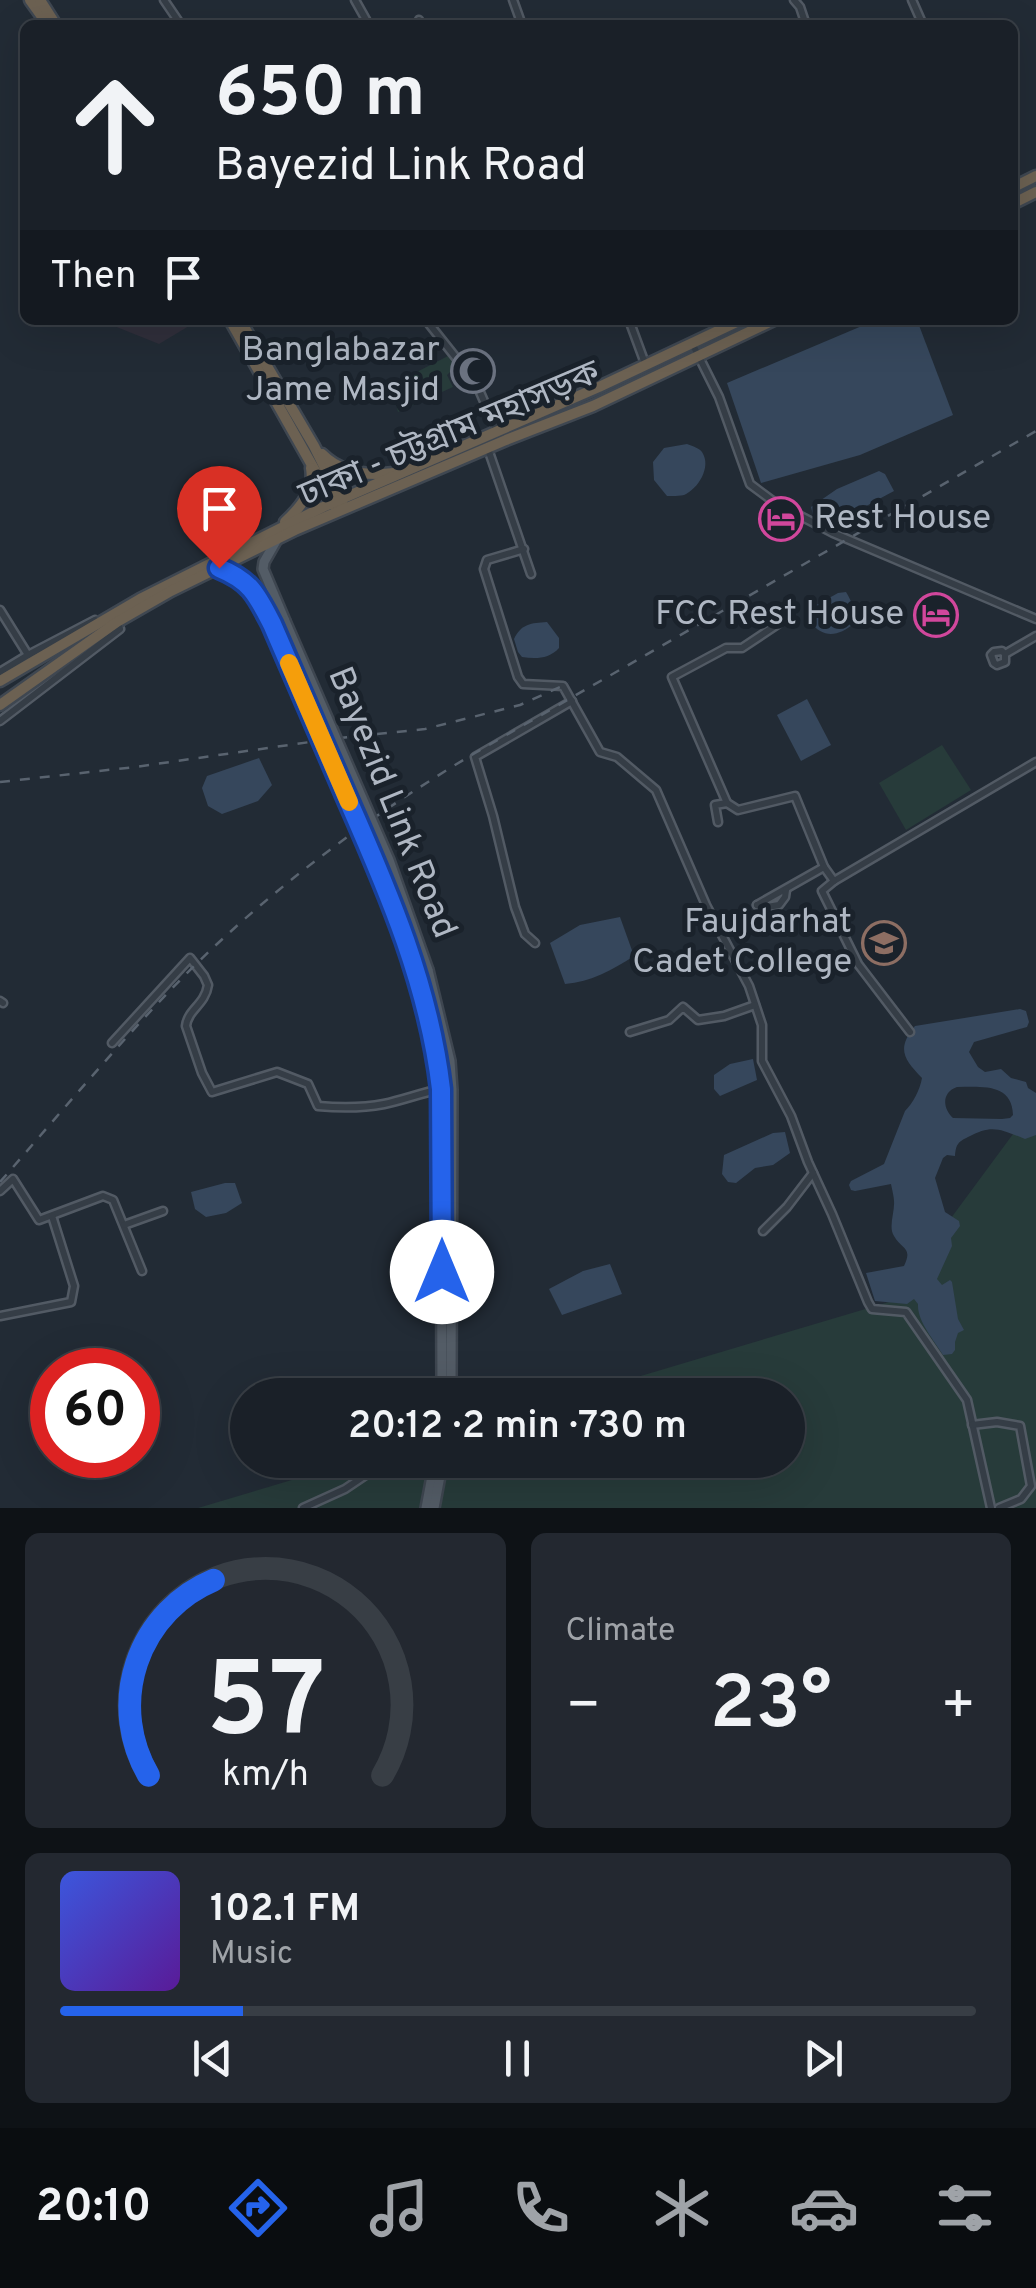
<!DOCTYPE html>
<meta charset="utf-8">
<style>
body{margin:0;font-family:Overpass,"Noto Sans Bengali",sans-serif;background:#232830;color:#f1f3f6;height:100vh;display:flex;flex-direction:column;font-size:38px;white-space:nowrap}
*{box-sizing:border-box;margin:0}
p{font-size:32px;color:#9fa3a8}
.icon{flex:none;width:55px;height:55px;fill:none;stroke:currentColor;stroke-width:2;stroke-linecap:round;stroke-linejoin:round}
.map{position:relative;height:1508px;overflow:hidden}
.panel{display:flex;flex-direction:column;gap:25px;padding:25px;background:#0e1216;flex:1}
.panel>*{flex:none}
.banner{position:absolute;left:20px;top:20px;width:998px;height:305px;border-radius:15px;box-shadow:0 10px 40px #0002,0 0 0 2px #383e45;background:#1a2028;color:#f1f3f6;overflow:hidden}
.speed{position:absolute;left:30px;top:1348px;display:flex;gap:20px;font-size:50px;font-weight:700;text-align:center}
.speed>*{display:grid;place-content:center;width:130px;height:130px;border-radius:50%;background:#1a2028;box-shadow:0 10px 40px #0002,0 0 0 2px #383e45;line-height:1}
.speed .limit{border:15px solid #d22;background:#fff;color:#111}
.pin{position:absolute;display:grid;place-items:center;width:85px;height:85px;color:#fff;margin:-102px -42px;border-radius:50% 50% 50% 0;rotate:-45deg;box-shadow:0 0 10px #0007}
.pin .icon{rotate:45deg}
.me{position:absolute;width:110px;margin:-55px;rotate:0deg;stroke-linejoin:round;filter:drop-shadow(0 0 8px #0008)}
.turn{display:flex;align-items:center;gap:35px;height:210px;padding:0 30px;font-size:45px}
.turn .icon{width:130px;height:130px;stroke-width:2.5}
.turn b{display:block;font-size:70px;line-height:85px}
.then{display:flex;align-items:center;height:95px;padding:0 30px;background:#0003;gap:20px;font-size:38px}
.big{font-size:75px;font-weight:600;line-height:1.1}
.panel .card{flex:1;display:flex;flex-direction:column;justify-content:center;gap:15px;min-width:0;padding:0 35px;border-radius:15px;background:#232830}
.panel .dial{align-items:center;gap:0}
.dial svg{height:260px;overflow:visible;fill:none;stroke:#383e45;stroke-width:7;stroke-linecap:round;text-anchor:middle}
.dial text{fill:#f1f3f6;stroke:none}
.song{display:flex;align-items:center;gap:30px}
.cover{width:120px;height:120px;border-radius:15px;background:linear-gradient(135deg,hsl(230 70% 55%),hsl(270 70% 35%))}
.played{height:10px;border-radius:5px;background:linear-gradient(90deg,#2563eb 20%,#383e45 20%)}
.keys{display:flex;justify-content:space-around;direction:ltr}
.heat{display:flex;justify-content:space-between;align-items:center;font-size:55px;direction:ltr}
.panel .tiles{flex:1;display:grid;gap:25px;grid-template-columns:1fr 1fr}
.card:last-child{grid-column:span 2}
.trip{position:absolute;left:230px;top:1378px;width:575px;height:100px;border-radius:50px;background:#1a2028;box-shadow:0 10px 40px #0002,0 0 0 2px #383e45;font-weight:600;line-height:100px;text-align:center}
.tabs{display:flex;height:160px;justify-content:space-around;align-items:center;background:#0a0d10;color:#9fa3a8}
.tabs .icon{width:70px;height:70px}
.tabs .on{color:#2563eb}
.tabs b{font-size:45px;color:#f1f3f6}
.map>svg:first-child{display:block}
</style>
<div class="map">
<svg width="1036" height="1508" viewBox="0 0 1036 1508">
<rect width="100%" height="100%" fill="#222b35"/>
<path fill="#302f3b" d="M 106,320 L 199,320 L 159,344 L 109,324 Z"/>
<g fill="#273b3a">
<path d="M 448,356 L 456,366 L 447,375 L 453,387 L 398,412 L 395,401 L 407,396 L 405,378 Z"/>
<path d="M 942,745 L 971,790 L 906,830 L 879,783 Z"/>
<path d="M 1036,1103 L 1036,1508 L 198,1508 L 359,1460 L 788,1460 L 788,1395 L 577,1395 L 889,1302 Z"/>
</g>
<g fill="#36475c" fill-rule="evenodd">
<path d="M 876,320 L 917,320 L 953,415 L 860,455 L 761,483 L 727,383 Z"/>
<path d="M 687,444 C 692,446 699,448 702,452 C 712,467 698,489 684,495 C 682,496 669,496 667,496 L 654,480 L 653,462 L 664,448 Z"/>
<path d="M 879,471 L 885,474 L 894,491 C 872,502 852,516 828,523 L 813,515 L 811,507 L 837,489 Z"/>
<path d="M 846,592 C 852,602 857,613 853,624 C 840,636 822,639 811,622 L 813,607 L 838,593 Z"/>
<path d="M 547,622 L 559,638 L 559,648 C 549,659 536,659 522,657 L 518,652 L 514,639 C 521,624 531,623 547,622 Z"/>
<path d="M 807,699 L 831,745 L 801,761 L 777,715 Z"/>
<path d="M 259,758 L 272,785 L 258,801 L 222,814 L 208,806 L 202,788 L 207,776 Z"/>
<path d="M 620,917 L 634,956 C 612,970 591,982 565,984 L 550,943 L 580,925 Z"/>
<path d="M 1020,1009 L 1026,1011 L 1029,1022 L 1027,1027 L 974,1042 L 969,1052 L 978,1067 L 985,1072 L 1001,1069 L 1011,1078 L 1026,1082 L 1028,1088 L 1036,1093 L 1036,1135 L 1025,1139 C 1000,1129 992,1124 968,1137 C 958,1142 956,1144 955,1156 L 947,1155 L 943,1158 L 935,1178 L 945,1212 L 959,1221 L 960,1226 L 951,1238 L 952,1246 L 937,1279 L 942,1285 L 950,1280 L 952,1282 L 958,1319 L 964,1330 L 958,1333 L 955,1342 L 955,1350 L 952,1354 L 943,1355 C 934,1340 917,1321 918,1304 L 914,1299 L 907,1304 L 875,1301 L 866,1273 L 904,1266 C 913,1247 902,1250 894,1236 C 888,1227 895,1212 894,1201 C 894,1197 892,1189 891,1184 L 855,1191 L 851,1190 L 849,1185 L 851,1181 L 884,1164 L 905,1111 C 913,1103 920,1090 922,1078 C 904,1059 896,1049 915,1026 ZM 957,1087 C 982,1087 1012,1083 1013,1115 L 1010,1118 L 1002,1119 L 953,1118 C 942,1108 942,1092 957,1087 Z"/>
<path d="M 753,1059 L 757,1080 L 720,1096 L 714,1089 L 714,1075 L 730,1064 Z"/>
<path d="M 785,1132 L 790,1153 L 773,1165 L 755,1168 L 736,1183 L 728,1182 L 722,1174 L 724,1155 L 773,1133 Z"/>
<path d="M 225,1183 L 235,1183 L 242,1203 L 226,1213 L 206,1217 L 195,1209 L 191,1192 Z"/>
<path d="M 610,1264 L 622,1294 L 562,1315 L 549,1289 L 583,1271 Z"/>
</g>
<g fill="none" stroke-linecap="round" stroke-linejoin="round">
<g stroke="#525a64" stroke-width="11">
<g id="street">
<path d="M 164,0 L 181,25"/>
<path d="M 355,0 L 369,25"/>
<path d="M 513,0 L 522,25"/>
<path d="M 794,0 L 800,7 L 806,25"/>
<path d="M 912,0 L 923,25"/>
<path d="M 419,20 L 420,25"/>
<path d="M 426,320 L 476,383 L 497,431"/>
<path d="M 629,320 L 646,366"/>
<path d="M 692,343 L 719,397 L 750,484 L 774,502 L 833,533 L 1036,619"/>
<path d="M 488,449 L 531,574"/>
<path d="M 524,549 L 487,560 L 484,569 L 518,677 L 523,684 L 563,686 L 600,752 L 617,757 L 656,790 L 706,905 L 749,986 L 762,1025 L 762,1061 L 791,1116 L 808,1162 L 832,1214 L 868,1302 L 872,1309 L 906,1312 L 967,1400 L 991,1508"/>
<path d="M 0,610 L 28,655"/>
<path d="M 778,624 L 742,648 L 726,648 L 672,677 L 727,803 L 738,810 L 795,796 L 824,867 L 834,881 L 1036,762"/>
<path d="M 1005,654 L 1005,662 L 997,665 L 994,663 L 991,655 L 994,652 L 1002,651 L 1005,654 L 1036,636"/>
<path d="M 0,672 L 28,655 L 95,620"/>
<path d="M 0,721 L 120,629 L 117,622"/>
<path d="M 718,822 L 715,805 L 727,803"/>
<path d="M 834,881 L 822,891 L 858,964 L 910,1032"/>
<path d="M 757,905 L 824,867"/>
<path d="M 757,905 L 767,907 L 779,905 L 785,897 L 786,890"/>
<path d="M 535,943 L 525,934 L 515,907 L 493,816 L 475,757 L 572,701"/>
<path d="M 0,1001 L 3,1003"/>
<path d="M 630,1032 L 669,1020 L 683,1007 L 698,1020 L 724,1016 L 755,1005"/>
<path d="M 112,1043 L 190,958 L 204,976 L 208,985 C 205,1005 188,1009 186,1026 L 202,1073 L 212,1092 L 277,1072 L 308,1084 L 318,1106 C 340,1108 363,1108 384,1104 C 403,1100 421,1093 441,1089"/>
<path d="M 0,1191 L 13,1179 L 39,1220 L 103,1196 L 113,1200 L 142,1271"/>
<path d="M 124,1225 L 163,1211"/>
<path d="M 763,1231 L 787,1207 L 813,1173"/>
<path d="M 0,1316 L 71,1302 L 74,1286 L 52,1216"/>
<path d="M 972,1425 L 997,1422 L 1020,1426 L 1031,1486 L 1021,1499 L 999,1508"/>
<path d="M 303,1508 L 345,1489 L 388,1460"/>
</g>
</g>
<g stroke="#3e4650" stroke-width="14">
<g id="primary">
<path d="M 276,541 L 264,562 L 263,569 L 285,621"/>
<path d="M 219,568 C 251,581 257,595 272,624"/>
<path d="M 428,970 L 450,1061 L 452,1090 L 451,1395"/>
<path d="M 417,973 L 438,1063 L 441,1089 L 442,1395"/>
<path d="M 426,1508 L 435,1460"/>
<path d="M 434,1508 L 443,1460"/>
</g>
</g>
<g stroke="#3f4751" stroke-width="15">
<g id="highway">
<path d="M 30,0 L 48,25"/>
<path d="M 40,0 L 56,25"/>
<path d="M 1012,188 L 1036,176"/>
<path d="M 1012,204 L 1036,192"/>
<path d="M 230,320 L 335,506"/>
<path d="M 240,320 L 314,446 L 342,502"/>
<path d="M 322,454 C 341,473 369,476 394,473"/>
<path d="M 285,522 C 301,507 315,490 311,468"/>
<path d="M 0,681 L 140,599 L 323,507 L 599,387 L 741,320"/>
<path d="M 0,705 L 117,622 L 171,591 L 295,530 L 506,440 L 593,406 L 774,320"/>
</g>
</g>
<use href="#street" stroke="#353d46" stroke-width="6"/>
<use href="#primary" stroke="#535c66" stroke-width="9"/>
<use href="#highway" stroke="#6c6152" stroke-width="10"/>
<g stroke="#59636f" stroke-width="2.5" stroke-dasharray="10 10" stroke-linecap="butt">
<path d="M 0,782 L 135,767 L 331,739 L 425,729 L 520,705 L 569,683"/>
<path d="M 0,1182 C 64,1109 126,1034 195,965 C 279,883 374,813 475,753 L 1036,431"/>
</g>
<g stroke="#3e4650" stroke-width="14" stroke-linecap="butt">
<g id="primary-bridge">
<path d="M 285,621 L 389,860 L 428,970"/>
<path d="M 272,624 C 322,740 378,854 417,973"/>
</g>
</g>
<use href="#primary-bridge" stroke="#535c66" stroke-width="9"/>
</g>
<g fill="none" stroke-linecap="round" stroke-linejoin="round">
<g stroke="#184099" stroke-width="25">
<path id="route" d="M 219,568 C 251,581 257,595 272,624 C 298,683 322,741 348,800 C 389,893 429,986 441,1089 L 442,1272"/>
</g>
<use href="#route" stroke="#2563eb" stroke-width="18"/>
<path stroke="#f59e0b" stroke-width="18" d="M 289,663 L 349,802"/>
</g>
<defs>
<g id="mosque-ring" transform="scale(2.25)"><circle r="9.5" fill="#1a222b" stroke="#6b7280" stroke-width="1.5"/><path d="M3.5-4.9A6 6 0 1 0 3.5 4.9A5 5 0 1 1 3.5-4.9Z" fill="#6b7280"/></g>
<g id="hotel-ring" transform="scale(2.25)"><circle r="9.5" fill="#1a222b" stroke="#d1479c" stroke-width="1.5"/><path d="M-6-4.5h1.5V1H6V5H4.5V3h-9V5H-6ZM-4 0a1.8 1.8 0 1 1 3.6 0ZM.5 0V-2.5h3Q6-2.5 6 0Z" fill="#d1479c"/></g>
<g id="university-ring" transform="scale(2.25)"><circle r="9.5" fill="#1a222b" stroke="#8d6e63" stroke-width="1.5"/><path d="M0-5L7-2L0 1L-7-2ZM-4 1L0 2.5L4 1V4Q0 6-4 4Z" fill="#8d6e63"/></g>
</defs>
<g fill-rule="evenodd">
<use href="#mosque-ring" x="473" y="371"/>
<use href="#hotel-ring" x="781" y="519"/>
<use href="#hotel-ring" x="936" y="615"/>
<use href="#university-ring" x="884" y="943"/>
</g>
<g text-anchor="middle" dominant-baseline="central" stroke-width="10" stroke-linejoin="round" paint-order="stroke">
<g font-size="35" fill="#afb7c3" stroke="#1a222b" text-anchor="end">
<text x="440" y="351">Banglabazar<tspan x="440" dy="40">Jame Masjid</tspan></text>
<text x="814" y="519" text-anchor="start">Rest House</text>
<text x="904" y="615">FCC Rest House</text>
<text x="852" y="923">Faujdarhat<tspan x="852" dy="40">Cadet College</tspan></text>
</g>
<g font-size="35" fill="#afb7c3" stroke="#1a222b">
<text transform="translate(450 435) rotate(-23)">ঢাকা - চট্টগ্রাম মহাসড়ক</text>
<text transform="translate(391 803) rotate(68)">Bayezid Link Road</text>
</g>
</g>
</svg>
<div class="speed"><div class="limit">60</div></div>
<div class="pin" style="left:219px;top:568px;background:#d93025"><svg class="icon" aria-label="arrive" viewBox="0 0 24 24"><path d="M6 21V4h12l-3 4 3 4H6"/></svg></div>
<svg class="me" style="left:442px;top:1272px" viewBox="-20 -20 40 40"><circle r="19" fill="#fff"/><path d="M0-13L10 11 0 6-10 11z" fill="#2563eb"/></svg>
<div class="trip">20:12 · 2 min · 730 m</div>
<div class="banner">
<div class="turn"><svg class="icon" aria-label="ahead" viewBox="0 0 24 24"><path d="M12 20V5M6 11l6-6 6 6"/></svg><div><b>650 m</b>Bayezid Link Road</div></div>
<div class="then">Then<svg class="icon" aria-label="arrive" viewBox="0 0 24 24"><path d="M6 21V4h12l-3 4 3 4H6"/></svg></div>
</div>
</div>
<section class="panel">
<div class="tiles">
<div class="card dial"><svg viewBox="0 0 100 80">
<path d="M14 69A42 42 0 1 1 86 69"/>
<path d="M14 69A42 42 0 0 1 34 9" stroke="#2563eb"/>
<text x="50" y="56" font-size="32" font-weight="700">57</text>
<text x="50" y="72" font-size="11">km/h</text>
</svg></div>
<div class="card"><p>Climate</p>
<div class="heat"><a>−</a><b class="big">23°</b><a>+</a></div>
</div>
<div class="card">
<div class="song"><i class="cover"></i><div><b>102.1 FM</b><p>Music</p></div></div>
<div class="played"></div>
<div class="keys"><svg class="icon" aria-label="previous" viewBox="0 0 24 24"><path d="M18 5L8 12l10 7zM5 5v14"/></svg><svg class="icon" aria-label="pause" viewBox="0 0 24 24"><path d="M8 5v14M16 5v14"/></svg><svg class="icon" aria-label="next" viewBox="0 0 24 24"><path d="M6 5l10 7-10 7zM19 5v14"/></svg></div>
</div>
</div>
</section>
<nav class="tabs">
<b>20:10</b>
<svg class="icon on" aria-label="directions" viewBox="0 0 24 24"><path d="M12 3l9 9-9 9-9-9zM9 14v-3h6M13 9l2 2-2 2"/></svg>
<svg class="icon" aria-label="music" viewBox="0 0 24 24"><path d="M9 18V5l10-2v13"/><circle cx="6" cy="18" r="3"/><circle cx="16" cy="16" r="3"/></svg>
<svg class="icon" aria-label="phone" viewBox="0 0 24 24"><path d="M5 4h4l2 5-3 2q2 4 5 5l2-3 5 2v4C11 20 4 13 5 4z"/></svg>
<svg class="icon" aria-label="climate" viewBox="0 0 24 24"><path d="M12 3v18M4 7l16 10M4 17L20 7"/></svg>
<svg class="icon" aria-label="car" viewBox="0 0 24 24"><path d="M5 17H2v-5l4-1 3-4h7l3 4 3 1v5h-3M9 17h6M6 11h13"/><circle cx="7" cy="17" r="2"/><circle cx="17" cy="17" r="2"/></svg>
<svg class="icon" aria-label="filters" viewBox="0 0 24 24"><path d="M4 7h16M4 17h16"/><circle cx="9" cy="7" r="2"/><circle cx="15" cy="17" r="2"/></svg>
</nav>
